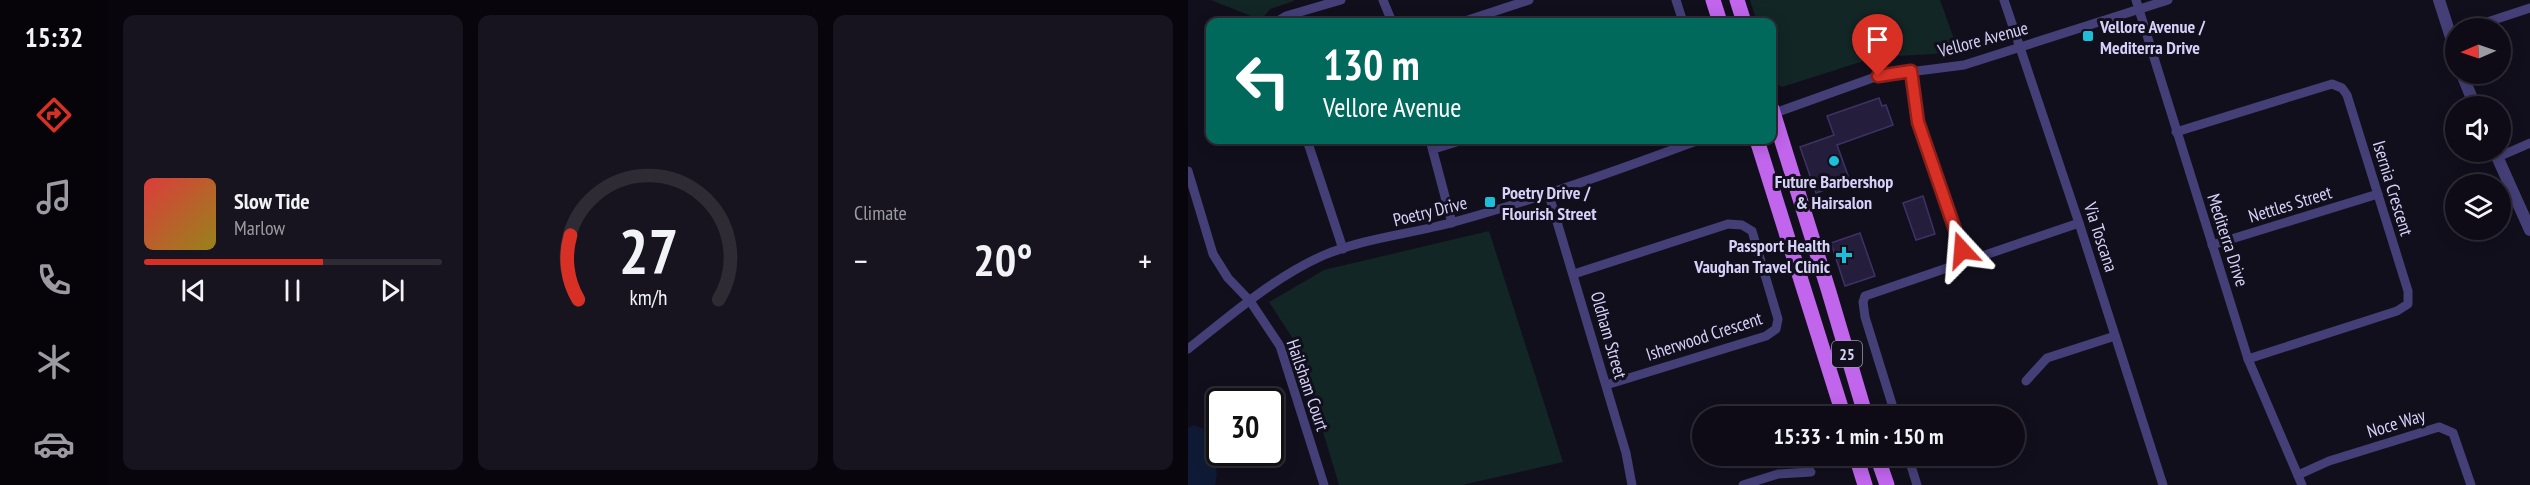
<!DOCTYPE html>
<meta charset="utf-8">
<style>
body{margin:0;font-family:"PT Sans Narrow",sans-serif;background:#17141f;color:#f1f3f6;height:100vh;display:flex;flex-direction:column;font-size:22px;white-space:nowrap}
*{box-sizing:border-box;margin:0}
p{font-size:20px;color:#9b9ba1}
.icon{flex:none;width:33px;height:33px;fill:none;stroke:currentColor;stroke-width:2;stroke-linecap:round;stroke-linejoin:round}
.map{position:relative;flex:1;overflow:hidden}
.sheet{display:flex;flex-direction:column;gap:15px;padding:15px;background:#08060c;width:1080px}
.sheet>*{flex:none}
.guide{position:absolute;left:18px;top:18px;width:570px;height:126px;border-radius:12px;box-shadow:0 3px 15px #0003,0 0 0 2px #2e2b35;background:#00695c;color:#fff;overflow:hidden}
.needle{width:39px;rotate:268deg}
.fabs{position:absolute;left:1257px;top:18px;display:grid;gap:12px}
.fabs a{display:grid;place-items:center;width:66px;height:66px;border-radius:50%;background:#0e0b16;box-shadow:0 3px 15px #0003,0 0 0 2px #2e2b35;font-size:30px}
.speed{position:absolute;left:18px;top:388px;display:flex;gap:12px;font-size:30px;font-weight:700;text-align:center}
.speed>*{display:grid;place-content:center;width:78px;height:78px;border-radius:50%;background:#0e0b16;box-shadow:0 3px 15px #0003,0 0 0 2px #2e2b35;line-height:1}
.speed .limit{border:3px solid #111;border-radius:9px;background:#fff;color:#111}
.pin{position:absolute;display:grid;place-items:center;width:51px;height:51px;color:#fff;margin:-62px -26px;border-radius:50% 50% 50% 0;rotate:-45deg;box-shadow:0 0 6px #0007}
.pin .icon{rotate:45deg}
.me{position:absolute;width:66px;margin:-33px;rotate:341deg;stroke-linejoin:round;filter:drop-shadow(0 0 4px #0008)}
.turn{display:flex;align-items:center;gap:21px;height:126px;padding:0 18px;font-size:27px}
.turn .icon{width:78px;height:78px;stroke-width:2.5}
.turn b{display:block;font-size:42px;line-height:51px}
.big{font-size:45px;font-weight:700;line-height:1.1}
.sheet .widget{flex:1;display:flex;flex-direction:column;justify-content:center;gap:9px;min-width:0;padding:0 21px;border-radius:12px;background:#17141f}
.sheet .dial{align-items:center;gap:0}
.dial svg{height:156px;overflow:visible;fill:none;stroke:#2e2b35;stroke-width:7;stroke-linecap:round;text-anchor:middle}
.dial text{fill:#f1f3f6;stroke:none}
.song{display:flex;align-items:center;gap:18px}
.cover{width:72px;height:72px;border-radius:9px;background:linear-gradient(135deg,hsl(0 70% 55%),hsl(50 70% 35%))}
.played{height:6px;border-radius:3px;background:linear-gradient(90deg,#d93025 60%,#2e2b35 60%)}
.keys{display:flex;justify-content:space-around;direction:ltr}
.heat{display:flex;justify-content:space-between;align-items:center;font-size:33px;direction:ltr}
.sheet .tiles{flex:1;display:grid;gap:15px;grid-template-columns:repeat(3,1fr)}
.trip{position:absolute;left:504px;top:406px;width:333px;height:60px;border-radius:30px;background:#0e0b16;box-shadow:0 3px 15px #0003,0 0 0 2px #2e2b35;font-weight:700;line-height:60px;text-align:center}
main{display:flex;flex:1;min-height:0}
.tab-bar{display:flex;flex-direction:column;width:108px;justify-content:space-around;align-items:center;background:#060409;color:#9b9ba1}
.tab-bar .icon{width:42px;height:42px}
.tab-bar .active{color:#d93025}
.tab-bar b{font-size:27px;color:#f1f3f6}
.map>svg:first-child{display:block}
</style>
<main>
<nav class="tab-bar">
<b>15:32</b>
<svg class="icon active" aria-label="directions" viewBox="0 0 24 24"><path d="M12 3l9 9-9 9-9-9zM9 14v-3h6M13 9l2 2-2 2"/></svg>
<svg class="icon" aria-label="music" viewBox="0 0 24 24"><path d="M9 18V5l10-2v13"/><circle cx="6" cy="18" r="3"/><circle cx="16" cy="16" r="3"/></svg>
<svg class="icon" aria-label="phone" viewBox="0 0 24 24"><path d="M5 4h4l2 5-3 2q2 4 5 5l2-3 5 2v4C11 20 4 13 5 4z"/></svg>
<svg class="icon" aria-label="climate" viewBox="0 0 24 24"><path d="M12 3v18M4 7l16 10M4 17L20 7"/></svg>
<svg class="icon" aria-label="car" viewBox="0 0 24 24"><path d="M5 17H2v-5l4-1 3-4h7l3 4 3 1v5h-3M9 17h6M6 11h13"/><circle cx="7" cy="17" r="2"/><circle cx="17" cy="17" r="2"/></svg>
</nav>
<section class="sheet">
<div class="tiles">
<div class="widget">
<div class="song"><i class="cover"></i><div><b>Slow Tide</b><p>Marlow</p></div></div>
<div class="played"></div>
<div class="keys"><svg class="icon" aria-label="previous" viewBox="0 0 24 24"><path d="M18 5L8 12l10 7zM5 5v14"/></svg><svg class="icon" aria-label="pause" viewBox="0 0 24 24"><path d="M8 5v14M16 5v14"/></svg><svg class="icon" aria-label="next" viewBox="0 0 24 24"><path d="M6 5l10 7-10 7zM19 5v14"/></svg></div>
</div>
<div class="widget dial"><svg viewBox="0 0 100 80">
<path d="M14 69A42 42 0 1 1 86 69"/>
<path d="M14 69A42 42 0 0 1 10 36" stroke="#d93025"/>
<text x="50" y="56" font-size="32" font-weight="700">27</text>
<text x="50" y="72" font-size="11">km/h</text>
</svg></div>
<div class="widget"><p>Climate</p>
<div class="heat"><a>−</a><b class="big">20°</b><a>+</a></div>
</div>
</div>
</section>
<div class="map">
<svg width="1342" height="485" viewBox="0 0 1342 485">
<rect width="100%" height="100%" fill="#120f1d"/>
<g fill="#122626">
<path d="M 23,0 L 105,0 L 106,1 L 82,9 L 73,20 Z"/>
<path d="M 562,0 L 752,0 L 770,50 L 745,54 L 688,57 L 594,87 L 589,84 L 584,68 L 584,22 L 569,22 Z"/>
<path d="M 301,231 L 375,462 L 274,485 L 151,485 L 109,345 L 81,302 L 136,270 Z"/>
</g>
<path fill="#0f1b36" d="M 6,425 L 15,429 C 22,445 33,468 27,485 L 0,485 L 0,428 Z"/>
<g fill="#251d3c" stroke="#3e3265" stroke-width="1.5">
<path d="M 691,98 L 694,106 L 698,105 L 705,125 L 649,145 L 662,181 L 628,193 L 612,147 L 646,135 L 639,116 Z"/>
<path d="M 735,196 L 747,234 L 728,240 L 715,203 Z"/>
<path d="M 672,233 L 687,276 L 657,286 L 643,243 Z"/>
</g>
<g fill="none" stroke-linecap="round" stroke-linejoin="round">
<g stroke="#443f77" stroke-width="9">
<path d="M 195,0 L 204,22"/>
<path d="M 488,0 L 495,22"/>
<path d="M 816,0 L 891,223 L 975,485"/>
<path d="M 948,0 L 1060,359 L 1114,485"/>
<path d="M 88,22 L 98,16 L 153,0"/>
<path d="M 274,22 L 341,0"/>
<path d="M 1281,28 L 1342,8"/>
<path d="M 723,71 L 730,122 L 778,261"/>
<path d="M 584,114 L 690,76 L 776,65 L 980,0"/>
<path d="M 988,132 L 1144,84 L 1154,88 L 1159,95 L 1220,291 L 1220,304 L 1209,311 L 1060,359"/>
<path d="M 119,140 L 155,249"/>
<path d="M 242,140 L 264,223"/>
<path d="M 246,149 L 275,140"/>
<path d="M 1310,157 L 1342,143"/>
<path d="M 0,171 L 25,254 L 40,278 L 62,301 L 92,346 L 136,485"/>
<path d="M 361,195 L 438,453 L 444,485"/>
<path d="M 1024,245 L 1190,194"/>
<path d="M 386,274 L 540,224 L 554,225 L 564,231 L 590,319 L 588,329 L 578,336 L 418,385"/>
<path d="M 0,349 C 42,316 85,278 134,256 C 176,238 223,234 266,222 C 350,199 430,170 511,140"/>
<path d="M 838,381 L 859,358 L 927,336"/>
<path d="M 708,417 L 677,317 L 675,302 L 677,296 L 891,223"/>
<path d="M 720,456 L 729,485"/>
<path d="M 1110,475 L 1141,461 L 1251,427 L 1265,433 L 1283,485"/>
<path d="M 555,485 L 590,474 L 623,472"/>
</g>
<g stroke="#443f77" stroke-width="12">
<path d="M 1251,0 L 1268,53"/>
<path d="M 1274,74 L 1287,106"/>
<path d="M 1307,152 L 1342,230"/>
</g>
<g stroke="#c065ec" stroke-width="15">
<path d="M 525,0 L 532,22"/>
<path d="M 549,0 L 556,22"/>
<path d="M 584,109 L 641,292 L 678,417"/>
<path d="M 569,140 L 656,417"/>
<path d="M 668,456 L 677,485"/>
<path d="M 689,456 L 699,485"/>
</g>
</g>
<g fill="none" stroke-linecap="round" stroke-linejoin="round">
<g stroke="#8d1f18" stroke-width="15">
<path id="route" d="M 690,76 L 723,71 L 730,122 L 774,250"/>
</g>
<use href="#route" stroke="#d93025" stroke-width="10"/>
</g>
<g fill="#1cbeda" stroke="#120f1d" stroke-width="2">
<rect x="894" y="30" width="12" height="12" rx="3"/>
<circle cx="646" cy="161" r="6"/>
<rect x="296" y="196" width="12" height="12" rx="3"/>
<path d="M653 246h6v6h6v6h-6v6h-6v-6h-6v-6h6z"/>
</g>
<g text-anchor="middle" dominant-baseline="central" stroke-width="6" stroke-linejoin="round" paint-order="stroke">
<rect fill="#120f1d" stroke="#9c97b7" stroke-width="1.5" x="644" y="341" width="30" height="26" rx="4.5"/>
<g font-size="16" font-weight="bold" fill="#d7d1f9">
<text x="659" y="354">25</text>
</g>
<g font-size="18" font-weight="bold" fill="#d7d1f9" stroke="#120f1d" text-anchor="start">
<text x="912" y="26">Vellore Avenue /<tspan x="912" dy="21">Mediterra Drive</tspan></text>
<text x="646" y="181" text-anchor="middle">Future Barbershop<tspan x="646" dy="21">&amp; Hairsalon</tspan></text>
<text x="314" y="192">Poetry Drive /<tspan x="314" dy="21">Flourish Street</tspan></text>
<text x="642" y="245" text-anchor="end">Passport Health<tspan x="642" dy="21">Vaughan Travel Clinic</tspan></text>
</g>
<g font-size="18" fill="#d7d1f9" stroke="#120f1d">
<text transform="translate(795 39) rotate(-15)">Vellore Avenue</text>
<text transform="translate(1205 188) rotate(73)">Isernia Crescent</text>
<text transform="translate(1102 204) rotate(-17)">Nettles Street</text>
<text transform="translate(242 211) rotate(-14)">Poetry Drive</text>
<text transform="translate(913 237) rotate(72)">Via Toscana</text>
<text transform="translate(1040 240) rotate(72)">Mediterra Drive</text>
<text transform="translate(421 335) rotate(74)">Oldham Street</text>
<text transform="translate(516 336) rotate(-18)">Isherwood Crescent</text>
<text transform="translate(120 385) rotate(71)">Hailsham Court</text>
<text transform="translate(1208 423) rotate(-17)">Noce Way</text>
</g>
</g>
</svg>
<div class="fabs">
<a><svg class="needle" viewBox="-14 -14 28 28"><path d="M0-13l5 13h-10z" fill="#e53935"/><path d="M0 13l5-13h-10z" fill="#9b9ba1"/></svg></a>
<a><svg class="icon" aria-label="sound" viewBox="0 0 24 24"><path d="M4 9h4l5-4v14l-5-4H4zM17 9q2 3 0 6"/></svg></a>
<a><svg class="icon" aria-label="layers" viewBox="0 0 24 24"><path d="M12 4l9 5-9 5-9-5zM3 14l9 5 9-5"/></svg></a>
</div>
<div class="speed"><div class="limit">30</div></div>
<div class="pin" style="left:690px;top:76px;background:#d93025"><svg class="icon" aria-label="arrive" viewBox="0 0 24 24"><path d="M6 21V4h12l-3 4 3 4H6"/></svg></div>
<svg class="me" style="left:774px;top:250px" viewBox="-20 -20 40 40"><path d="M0-17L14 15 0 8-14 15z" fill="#d93025" stroke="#fff" stroke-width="4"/></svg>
<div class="trip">15:33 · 1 min · 150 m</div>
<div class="guide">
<div class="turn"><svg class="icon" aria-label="left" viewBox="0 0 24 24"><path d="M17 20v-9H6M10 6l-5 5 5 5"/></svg><div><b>130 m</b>Vellore Avenue</div></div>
</div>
</div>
</main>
